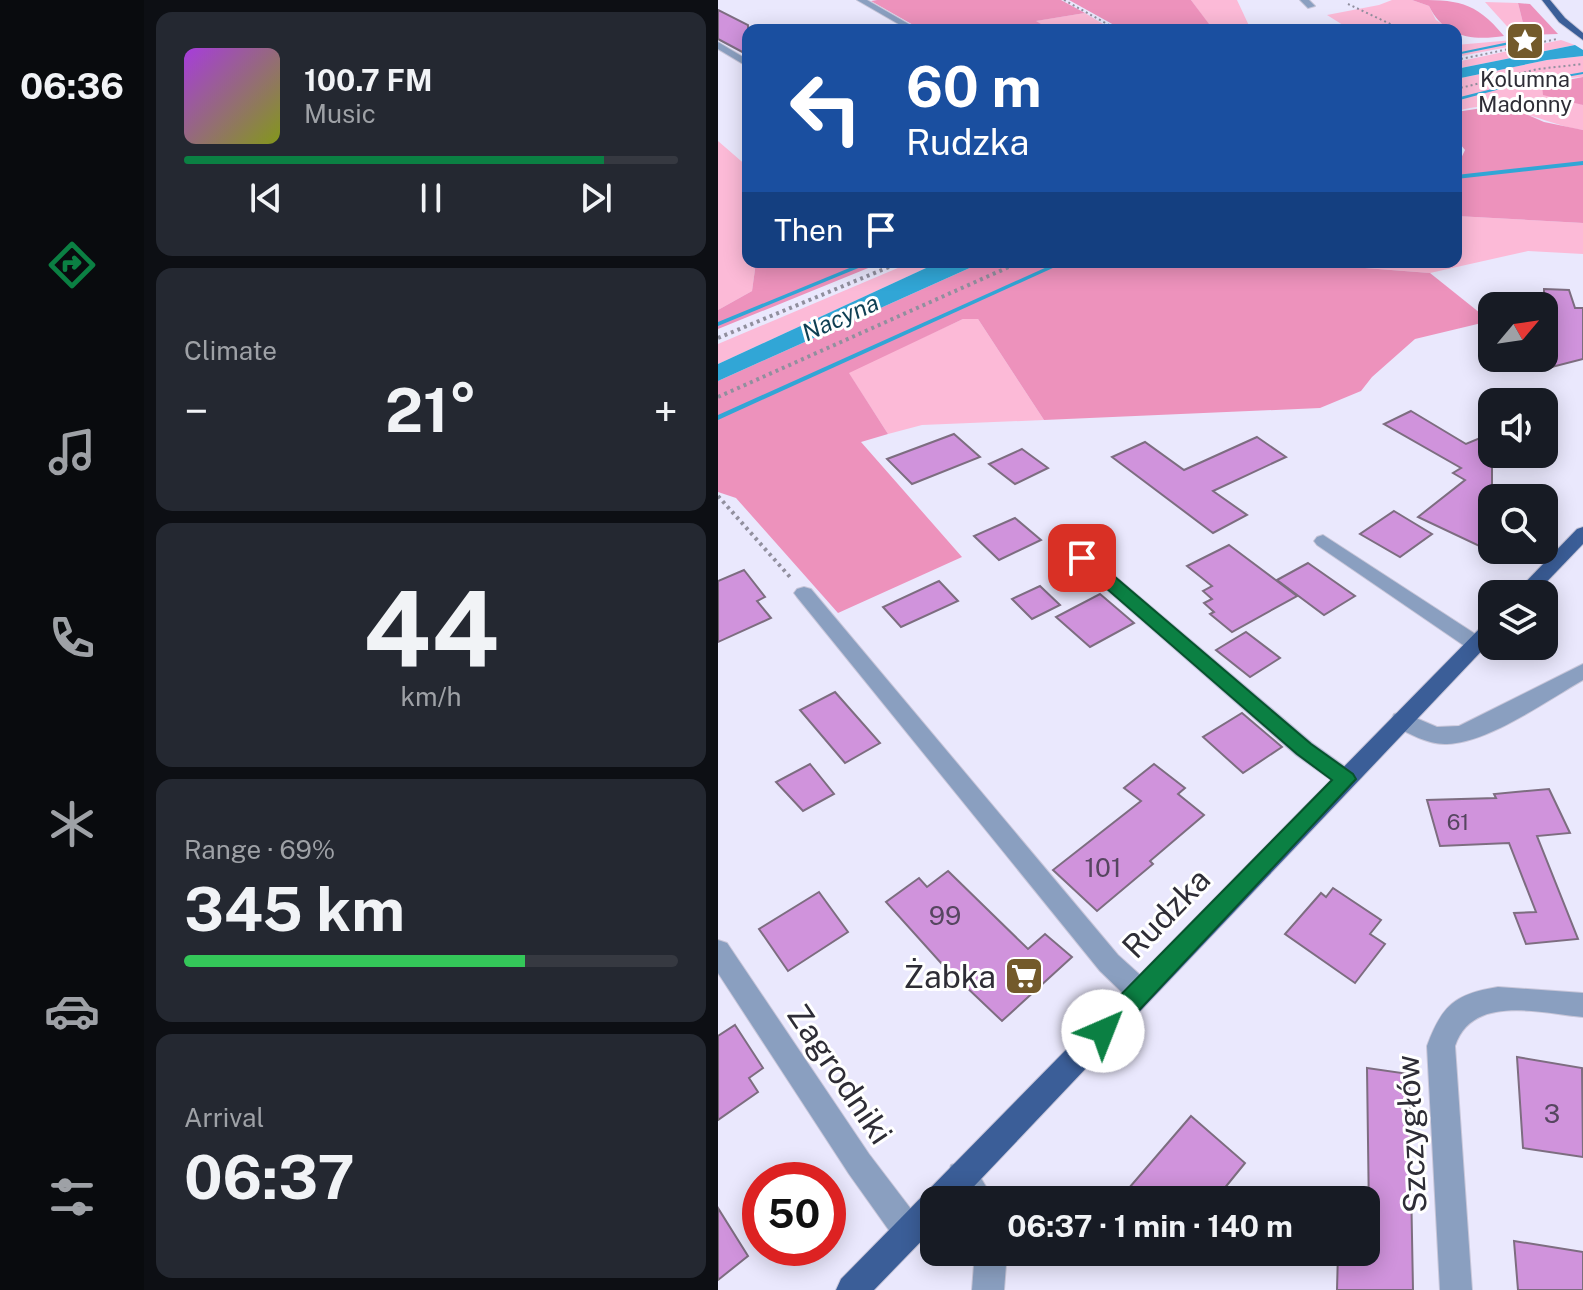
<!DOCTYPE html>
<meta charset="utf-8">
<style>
body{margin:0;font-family:"Public Sans",sans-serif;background:#242831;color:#f1f3f6;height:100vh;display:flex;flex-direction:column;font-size:30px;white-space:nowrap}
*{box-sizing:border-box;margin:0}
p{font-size:26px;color:#9ea1a6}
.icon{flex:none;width:44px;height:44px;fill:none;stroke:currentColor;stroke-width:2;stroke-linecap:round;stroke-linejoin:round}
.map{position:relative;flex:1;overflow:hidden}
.side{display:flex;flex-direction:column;gap:12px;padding:12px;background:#0d0f14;width:574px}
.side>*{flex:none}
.guide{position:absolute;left:24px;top:24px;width:720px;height:244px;border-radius:16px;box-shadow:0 4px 20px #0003;background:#1a4fa0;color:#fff;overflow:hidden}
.needle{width:52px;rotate:61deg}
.fabs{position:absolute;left:760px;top:292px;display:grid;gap:16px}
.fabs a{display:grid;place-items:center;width:80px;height:80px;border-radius:16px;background:#171b24;box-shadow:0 4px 20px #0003;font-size:40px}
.speed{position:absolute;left:24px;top:1162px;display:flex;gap:16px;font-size:40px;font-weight:700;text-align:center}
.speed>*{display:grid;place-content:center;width:104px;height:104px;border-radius:50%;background:#171b24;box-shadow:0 4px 20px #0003;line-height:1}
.speed .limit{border:12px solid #d22;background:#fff;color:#111}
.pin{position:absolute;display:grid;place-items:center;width:68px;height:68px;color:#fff;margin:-34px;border-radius:16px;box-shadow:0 4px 12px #0006}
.me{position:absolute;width:88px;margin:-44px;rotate:44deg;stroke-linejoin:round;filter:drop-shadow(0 0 6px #0008)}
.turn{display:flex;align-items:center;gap:28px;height:168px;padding:0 32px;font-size:36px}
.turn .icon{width:104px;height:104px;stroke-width:2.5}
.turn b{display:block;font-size:56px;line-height:68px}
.then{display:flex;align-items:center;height:76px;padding:0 32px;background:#0003;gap:16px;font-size:30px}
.big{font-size:60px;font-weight:700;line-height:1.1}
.side .tile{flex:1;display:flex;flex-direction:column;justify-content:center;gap:12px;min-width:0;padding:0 28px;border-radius:16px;background:#242831}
.side .dial{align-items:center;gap:0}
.dial b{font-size:104px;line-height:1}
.song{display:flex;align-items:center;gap:24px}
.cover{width:96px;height:96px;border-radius:12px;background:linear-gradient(135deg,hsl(280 70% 55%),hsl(70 70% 35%))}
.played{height:8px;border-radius:4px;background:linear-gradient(90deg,#0b8043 85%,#363941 85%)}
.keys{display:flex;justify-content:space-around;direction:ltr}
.heat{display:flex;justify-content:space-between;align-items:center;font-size:44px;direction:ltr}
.charge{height:12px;border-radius:6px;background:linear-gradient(90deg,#34c759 69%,#363941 0)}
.trip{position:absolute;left:202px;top:1186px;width:460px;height:80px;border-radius:16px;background:#171b24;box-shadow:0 4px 20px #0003;font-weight:700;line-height:80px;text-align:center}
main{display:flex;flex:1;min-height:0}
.dock{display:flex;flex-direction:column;width:144px;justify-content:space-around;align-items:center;background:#090b0e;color:#9ea1a6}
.dock .icon{width:56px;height:56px}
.dock .on{color:#0b8043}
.dock b{font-size:36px;color:#f1f3f6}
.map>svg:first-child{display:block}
</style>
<main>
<nav class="dock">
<b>06:36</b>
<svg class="icon on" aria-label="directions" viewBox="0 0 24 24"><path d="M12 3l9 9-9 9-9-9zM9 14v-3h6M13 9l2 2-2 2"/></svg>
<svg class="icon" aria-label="music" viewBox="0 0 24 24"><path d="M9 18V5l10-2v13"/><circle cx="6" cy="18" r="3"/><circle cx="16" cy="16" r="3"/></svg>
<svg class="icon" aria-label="phone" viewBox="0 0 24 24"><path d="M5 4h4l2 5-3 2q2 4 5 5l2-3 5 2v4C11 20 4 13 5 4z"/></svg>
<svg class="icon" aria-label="climate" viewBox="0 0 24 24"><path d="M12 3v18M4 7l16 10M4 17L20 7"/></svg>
<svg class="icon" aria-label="car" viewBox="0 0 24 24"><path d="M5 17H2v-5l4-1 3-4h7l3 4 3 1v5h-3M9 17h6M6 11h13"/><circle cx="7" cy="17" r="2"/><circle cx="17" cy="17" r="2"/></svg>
<svg class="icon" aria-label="filters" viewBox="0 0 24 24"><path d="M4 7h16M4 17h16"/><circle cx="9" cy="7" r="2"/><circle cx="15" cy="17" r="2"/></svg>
</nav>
<section class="side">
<div class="tile">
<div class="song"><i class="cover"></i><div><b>100.7 FM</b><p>Music</p></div></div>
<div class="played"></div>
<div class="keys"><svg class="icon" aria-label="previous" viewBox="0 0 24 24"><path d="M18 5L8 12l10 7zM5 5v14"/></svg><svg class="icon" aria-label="pause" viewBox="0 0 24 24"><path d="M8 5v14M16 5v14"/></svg><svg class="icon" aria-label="next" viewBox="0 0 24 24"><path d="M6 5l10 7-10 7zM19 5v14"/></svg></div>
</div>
<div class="tile"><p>Climate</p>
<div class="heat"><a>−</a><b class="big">21°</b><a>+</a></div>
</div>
<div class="tile dial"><b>44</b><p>km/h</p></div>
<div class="tile"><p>Range · 69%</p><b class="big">345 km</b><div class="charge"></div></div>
<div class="tile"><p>Arrival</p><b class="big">06:37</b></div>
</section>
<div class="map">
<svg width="865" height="1290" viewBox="0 0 865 1290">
<rect width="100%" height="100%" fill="#eae8fd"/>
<g fill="#fcbad7">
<path d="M 473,0 L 519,0 L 533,30 L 494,29 Z"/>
<path d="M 674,0 L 694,0 L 711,6 L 718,20 L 734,30 L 633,30 L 609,15 L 661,5 Z"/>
<path d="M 767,2 L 800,3 L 808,35 L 796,34 Z"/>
<path d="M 367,13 L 395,30 L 333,30 L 317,21 Z"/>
<path d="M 795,40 L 821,41 L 738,57 L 738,45 Z"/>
<path d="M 843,40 L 857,45 L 738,69 L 738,62 Z"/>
<path d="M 865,56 L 865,77 L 851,78 L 859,102 L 865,105 L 865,130 C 824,124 779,95 738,112 L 738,79 L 829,60 Z"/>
<path d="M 0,141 L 30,167 L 30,262 L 38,262 L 34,291 L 0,310 Z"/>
<path d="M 738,216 L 865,223 L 865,254 L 810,251 L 712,273 L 569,262 L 738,262 Z"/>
<path d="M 194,262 L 221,262 L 0,364 L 0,344 Z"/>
<path d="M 245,319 L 260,319 L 326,420 L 204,425 L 170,434 L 130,372 Z"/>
</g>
<g fill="#ed92bc">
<path d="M 159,0 L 343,0 L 367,13 L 318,21 L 333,30 L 204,30 L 153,1 Z"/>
<path d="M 351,0 L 473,0 L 494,28 L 499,30 L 405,30 Z"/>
<path d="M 694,0 C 739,0 756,0 786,36 C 754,41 726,37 711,6 Z"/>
<path d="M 800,3 L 812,4 L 840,34 L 808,35 Z"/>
<path d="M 865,77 L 865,105 L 825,95 L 824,85 Z"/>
<path d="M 771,107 L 803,112 L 826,122 L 865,130 L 865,223 L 738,216 L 738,169 L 747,150 L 738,139 L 738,112 Z"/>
<path d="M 38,262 L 165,262 L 0,329 L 0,310 L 34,291 Z"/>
<path d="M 265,262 L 569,262 L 712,273 L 772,321 L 697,339 L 654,377 L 643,391 L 602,408 L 326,420 L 260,319 L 245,319 L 131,373 L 170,434 L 143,442 L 244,557 L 120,613 L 18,498 L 0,492 L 0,381 Z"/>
</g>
<g fill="#31a6d6">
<path d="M 857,45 L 865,50 L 865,56 L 829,60 L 738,79 L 738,69 Z"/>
<path d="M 221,262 L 265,262 L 0,381 L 0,364 Z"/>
</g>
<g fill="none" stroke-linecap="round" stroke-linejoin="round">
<g fill="#31a6d6" fill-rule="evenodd">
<path d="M 791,42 L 793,44 L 738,55 L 738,53 Z"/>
<path d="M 865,72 L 865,74 L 786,88 L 738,101 L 738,98 L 786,86 Z"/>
<path d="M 865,161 L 865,165 L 738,179 L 738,175 Z"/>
<path d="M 146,262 L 155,262 L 0,326 L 0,322 Z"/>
<path d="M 340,262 L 348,262 L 0,420 L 0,415 Z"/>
</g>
</g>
<g fill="#d093dc" stroke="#7d6d80" stroke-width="2">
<path d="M 0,10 L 30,25 L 30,55 L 0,39 Z"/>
<path d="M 826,289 L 851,290 L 857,308 L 865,308 L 865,359 L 826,369 Z"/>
<path d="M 693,411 L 748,444 L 774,433 L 774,552 L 700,517 L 747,480 L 735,473 L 743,468 L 666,424 Z"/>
<path d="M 236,434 L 262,457 L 194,484 L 169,459 Z"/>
<path d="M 539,437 L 568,457 L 495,491 L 529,515 L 495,533 L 394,457 L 427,442 L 466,470 Z"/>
<path d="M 304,449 L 330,468 L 297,484 L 271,464 Z"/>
<path d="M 676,511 L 714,534 L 682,557 L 642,534 Z"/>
<path d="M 297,518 L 323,540 L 281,560 L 256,536 Z"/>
<path d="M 511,545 L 579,596 L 514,632 L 492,614 L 496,612 L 486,603 L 494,599 L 485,591 L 494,586 L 469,566 Z"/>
<path d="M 590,563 L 637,596 L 606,615 L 559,580 Z"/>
<path d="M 26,570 L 47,597 L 39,601 L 53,618 L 0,642 L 0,581 Z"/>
<path d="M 221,581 L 240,601 L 183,627 L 165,607 Z"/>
<path d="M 322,586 L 342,605 L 314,619 L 294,599 Z"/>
<path d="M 382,594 L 416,623 L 372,647 L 338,617 Z"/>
<path d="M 528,632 L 562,658 L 532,677 L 498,650 Z"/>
<path d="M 117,692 L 162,743 L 127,763 L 82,710 Z"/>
<path d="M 524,713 L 564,747 L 525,773 L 485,737 Z"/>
<path d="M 92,764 L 116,794 L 85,811 L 58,782 Z"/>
<path d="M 436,764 L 467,788 L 460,794 L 486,815 L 432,861 L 435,864 L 379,911 L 335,870 L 423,801 L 406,788 Z"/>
<path d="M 831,789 L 852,833 L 819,836 L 860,939 L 808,944 L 796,913 L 818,912 L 791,843 L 722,846 L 709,800 L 778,798 L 776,794 Z"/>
<path d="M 230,871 L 310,949 L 327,934 L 354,957 L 284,1021 L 223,963 L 168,902 L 201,878 L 209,887 Z"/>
<path d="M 615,888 L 663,920 L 652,934 L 667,944 L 637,983 L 567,934 L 603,893 L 608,897 Z"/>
<path d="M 101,892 L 130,932 L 70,971 L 41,929 Z"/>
<path d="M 17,1025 L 45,1068 L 31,1078 L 40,1092 L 0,1120 L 0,1036 Z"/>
<path d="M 799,1057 L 864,1068 L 865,1157 L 805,1148 Z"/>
<path d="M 649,1068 L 691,1074 L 695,1290 L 619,1290 L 620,1252 L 648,1252 L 648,1215 L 651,1215 Z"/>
<path d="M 473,1116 L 527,1163 L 497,1200 L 423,1200 L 411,1188 Z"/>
<path d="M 0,1208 L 30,1256 L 0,1280 Z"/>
<path d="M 796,1241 L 865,1252 L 865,1290 L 800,1290 Z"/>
</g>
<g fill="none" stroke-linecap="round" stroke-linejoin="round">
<g stroke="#c8c6d9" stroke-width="2">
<g id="minor">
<path d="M 139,0 L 149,0 L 201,30 L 191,30 Z"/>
<path d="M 582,0 L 591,0 L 597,6 L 590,8 Z"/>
<path d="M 0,42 L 30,60 L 30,67 L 0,49 Z"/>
<path d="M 605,535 L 765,639 L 768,644 L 765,649 L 751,649 L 599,545 L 596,541 L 599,537 Z"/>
<path d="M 364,552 L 371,554 L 594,743 L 636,773 L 639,779 L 636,785 L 628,788 L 620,785 L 578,755 L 357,562 L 355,558 Z"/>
<path d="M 86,587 L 93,589 L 400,955 L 431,983 L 435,992 L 431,1001 L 422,1004 L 413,1001 L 382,971 L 79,597 L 76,593 L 79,589 Z"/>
<path d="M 865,664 L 865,680 C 828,701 772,742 729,744 C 711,745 692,734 676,726 L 673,720 L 676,714 L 684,712 L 719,727 L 741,726 Z"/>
<path d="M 0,940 L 9,943 L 151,1154 L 202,1221 L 206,1232 L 202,1243 L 191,1247 L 180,1243 L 131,1174 L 0,973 Z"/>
<path d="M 780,987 L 865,993 L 865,1017 C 822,1013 754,994 737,1046 L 754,1290 L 722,1290 L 709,1046 C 724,1005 737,994 780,987 Z"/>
<path d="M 244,1161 L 255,1165 L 276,1200 L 243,1200 L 229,1176 L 233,1165 Z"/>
<path d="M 257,1252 L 289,1252 L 286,1290 L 254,1290 Z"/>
</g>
</g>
<g stroke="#c8c6d9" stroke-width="2">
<g id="major">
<path d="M 824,0 L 832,0 L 847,18 L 865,33 L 865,40 L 841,22 Z"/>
<path d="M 865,527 L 865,544 L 817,594 L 796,594 L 859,529 Z"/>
<path d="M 774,621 L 774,640 L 243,1200 L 216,1200 L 216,1228 L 156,1290 L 118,1290 L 123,1279 L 767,623 Z"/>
</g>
</g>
<g stroke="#918f9e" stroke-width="2" stroke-dasharray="2 3" stroke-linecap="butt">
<path d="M 346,0 L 400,30"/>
<path d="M 630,4 L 685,30"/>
<path d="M 738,60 L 839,39"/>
<path d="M 738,89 L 820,69 L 865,64"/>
</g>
<g stroke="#918f9e" stroke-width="4" stroke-dasharray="3 4" stroke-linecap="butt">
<path d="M 0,338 L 183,262"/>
<path d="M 0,397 L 302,262"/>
<path d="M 0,496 L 72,577"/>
</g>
<use href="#minor" fill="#8a9fc0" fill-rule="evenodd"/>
<use href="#major" fill="#3b5e98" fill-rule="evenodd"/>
</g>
<path fill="#0b8043" stroke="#07532c" stroke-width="2" d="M 364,553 L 370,554 L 593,744 L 635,774 L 638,779 L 394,1039 L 385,1042 L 376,1039 L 372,1031 L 376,1022 L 614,780 L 579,754 L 358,562 L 356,558 Z"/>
<defs>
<g id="sight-square" transform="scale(2)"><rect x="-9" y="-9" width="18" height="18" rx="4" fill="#735a2b" stroke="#fff"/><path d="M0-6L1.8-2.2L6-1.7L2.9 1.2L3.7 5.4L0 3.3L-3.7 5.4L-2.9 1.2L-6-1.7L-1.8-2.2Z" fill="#fff"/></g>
<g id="supermarket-square" transform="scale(2)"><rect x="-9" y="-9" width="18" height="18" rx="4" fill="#735a2b" stroke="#fff"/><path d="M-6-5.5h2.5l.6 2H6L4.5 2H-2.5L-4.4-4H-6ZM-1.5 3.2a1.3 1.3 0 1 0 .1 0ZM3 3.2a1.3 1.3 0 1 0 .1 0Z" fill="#fff"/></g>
</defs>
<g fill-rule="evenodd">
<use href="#sight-square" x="807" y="41"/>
<use href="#supermarket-square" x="306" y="976"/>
</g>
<g text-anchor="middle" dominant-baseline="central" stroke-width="6" stroke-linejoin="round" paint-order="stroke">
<g font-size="22" fill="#2e2d36" stroke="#fff">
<text x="807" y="79">Kolumna<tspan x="807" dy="25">Madonny</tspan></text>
</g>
<g font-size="22" fill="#564660">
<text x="740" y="822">61</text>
</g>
<g font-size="24" font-style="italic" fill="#0e3f53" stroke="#fff">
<text transform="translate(122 317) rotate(-24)">Nacyna</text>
</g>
<g font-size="26" fill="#564660">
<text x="385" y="867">101</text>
<text x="227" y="915">99</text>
<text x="834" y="1113">3</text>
</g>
<g font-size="32" fill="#2e2d36" stroke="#fff">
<text transform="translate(448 913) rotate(-46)">Rudzka</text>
<text transform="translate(122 1074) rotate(56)">Zagrodniki</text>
<text transform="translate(693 1134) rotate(-93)">Szczygłów</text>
</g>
<g font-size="32" fill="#2e2d36" stroke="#fff" text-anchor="end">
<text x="278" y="976">Żabka</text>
</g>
</g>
</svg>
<div class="fabs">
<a><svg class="needle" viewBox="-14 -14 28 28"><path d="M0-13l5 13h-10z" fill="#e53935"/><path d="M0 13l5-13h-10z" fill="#9ea1a6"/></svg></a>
<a><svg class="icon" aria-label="sound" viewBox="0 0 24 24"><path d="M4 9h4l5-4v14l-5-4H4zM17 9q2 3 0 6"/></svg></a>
<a><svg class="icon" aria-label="search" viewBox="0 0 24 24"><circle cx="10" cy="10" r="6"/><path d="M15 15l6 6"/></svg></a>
<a><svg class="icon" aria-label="layers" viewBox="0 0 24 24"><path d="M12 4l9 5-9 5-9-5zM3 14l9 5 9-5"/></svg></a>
</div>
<div class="speed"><div class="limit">50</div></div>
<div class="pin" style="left:364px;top:558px;background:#d93025"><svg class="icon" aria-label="arrive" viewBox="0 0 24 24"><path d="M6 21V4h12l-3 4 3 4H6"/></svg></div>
<svg class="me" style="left:385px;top:1031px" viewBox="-20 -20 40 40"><circle r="19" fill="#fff"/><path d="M0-13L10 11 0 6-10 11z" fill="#0b8043"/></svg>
<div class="trip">06:37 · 1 min · 140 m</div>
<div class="guide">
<div class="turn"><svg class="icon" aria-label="left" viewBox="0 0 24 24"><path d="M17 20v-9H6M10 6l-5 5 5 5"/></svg><div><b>60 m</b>Rudzka</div></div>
<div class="then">Then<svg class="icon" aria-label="arrive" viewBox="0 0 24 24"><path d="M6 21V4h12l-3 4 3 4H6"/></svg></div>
</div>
</div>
</main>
